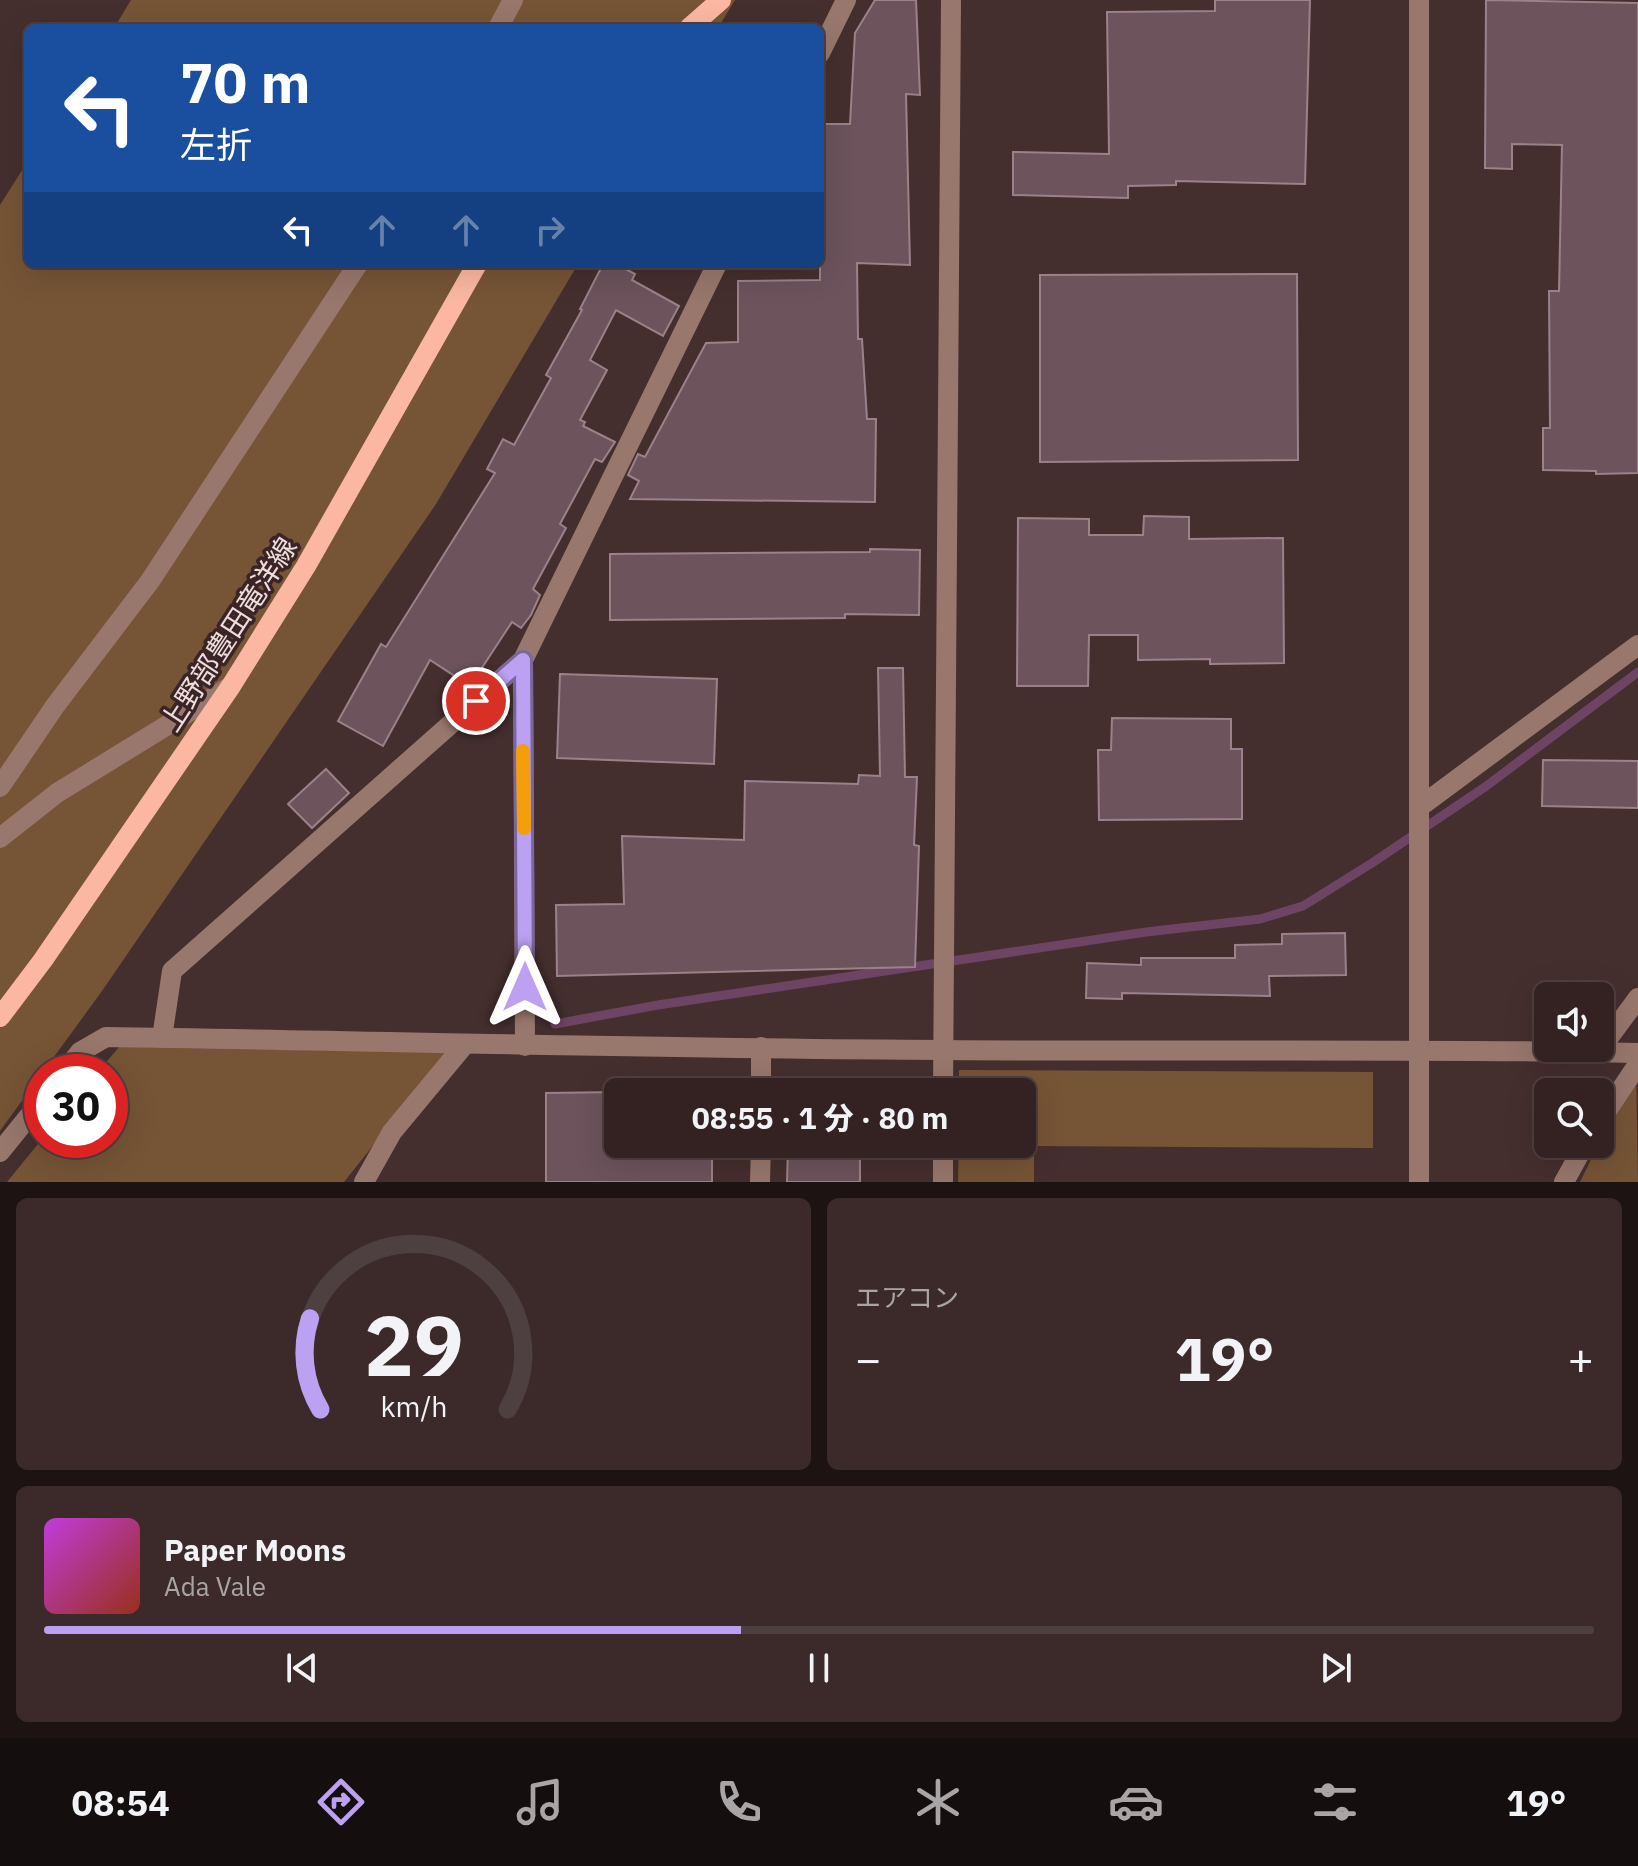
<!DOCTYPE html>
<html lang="ja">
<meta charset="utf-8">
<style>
body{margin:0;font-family:"IBM Plex Sans","Noto Sans JP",sans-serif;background:#3c2a2a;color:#f1f3f6;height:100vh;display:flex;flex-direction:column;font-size:30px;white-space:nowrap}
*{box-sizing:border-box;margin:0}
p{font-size:26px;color:#a9a4a5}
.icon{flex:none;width:44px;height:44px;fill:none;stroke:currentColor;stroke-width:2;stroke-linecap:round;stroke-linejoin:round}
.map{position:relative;height:1182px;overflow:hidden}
.panel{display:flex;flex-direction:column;gap:16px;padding:16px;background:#1d1313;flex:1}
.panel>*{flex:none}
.hud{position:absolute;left:24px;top:24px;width:800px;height:244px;border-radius:12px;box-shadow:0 8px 32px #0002,0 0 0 2px #4e3f40;background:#1a4fa0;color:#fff;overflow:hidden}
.tools{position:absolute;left:1534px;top:982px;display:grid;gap:16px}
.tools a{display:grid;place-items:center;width:80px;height:80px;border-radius:12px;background:#342222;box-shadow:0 8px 32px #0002,0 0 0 2px #4e3f40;font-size:40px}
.speed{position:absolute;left:24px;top:1054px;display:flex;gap:16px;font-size:40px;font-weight:700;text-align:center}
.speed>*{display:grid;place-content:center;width:104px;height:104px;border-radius:50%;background:#342222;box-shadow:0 8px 32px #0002,0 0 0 2px #4e3f40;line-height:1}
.speed .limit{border:12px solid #d22;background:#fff;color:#111}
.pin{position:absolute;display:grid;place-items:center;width:68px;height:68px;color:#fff;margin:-34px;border:4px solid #fff;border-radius:50%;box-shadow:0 2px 8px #0007}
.me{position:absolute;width:88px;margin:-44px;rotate:0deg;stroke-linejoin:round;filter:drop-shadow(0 0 6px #0008)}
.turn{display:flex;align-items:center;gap:28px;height:168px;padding:0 24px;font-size:36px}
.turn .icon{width:104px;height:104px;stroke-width:2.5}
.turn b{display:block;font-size:56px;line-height:68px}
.lanes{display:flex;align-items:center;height:76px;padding:0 24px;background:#0003;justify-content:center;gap:40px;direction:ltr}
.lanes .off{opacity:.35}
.big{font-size:60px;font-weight:800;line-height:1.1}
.panel .tile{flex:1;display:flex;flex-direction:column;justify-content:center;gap:12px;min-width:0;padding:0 28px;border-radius:12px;background:#3c2a2a}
.panel .dial{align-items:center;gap:0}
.dial svg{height:208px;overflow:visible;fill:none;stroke:#4e3f40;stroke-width:7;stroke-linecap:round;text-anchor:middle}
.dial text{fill:#f1f3f6;stroke:none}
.song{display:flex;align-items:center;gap:24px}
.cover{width:96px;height:96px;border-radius:12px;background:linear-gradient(135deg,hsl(290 70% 55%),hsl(10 70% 35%))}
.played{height:8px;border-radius:4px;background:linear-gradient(90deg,#bca0f2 45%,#4e3f40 45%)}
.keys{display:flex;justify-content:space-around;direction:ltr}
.heat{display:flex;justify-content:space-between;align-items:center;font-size:44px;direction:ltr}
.panel .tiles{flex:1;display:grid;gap:16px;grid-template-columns:1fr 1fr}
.tile:last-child{grid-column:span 2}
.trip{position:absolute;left:604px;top:1078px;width:432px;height:80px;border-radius:12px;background:#342222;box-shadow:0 8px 32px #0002,0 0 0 2px #4e3f40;font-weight:800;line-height:80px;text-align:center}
.tab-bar{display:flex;height:128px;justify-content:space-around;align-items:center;background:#150e0e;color:#a9a4a5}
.tab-bar .icon{width:56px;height:56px}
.tab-bar .current{color:#bca0f2}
.tab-bar b{font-size:36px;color:#f1f3f6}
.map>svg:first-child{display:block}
</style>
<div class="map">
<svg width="1638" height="1182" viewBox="0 0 1638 1182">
<rect width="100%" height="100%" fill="#452e2e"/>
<g fill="#765436">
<path d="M 131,0 L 735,0 L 718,28 L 114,28 Z"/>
<path d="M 28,161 L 28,264 L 578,264 L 436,504 L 102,991 L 0,1131 L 0,205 Z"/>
<path d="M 454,1044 L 344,1182 L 7,1182 L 42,1139 L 110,1140 L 110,1072 L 98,1072 L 119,1047 Z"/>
<path d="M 1636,1068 L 1638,1182 L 1580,1182 Z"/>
<path d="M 959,1070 L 1373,1072 L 1373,1148 L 1034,1146 L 1034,1182 L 958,1182 L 959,1144 L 1022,1144 L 1022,1092 L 959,1092 Z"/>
</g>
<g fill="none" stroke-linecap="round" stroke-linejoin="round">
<path stroke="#6e4465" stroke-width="9" d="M 555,1024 L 658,1005 L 1146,932 L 1260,919 L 1303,906 L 1372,863 L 1485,787 L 1638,672"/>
</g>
<g fill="#6c535c" stroke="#9c818b" stroke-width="2">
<path d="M 875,0 L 916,0 L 920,95 L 906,94 L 910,265 L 857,263 L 858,339 L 862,339 L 867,419 L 876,419 L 875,502 L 630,499 L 639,481 L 628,475 L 638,454 L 645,457 L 706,343 L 738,342 L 738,281 L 820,280 L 820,124 L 850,124 L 855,33 Z"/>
<path d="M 1215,0 L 1310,0 L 1305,184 L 1176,181 L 1176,185 L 1128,186 L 1128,198 L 1013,195 L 1013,152 L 1109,154 L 1107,12 L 1215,11 Z"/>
<path d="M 1486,0 L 1638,3 L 1638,473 L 1596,474 L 1596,471 L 1543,470 L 1543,428 L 1550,428 L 1549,291 L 1559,291 L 1562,145 L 1512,144 L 1512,169 L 1485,168 Z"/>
<path d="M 603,264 L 616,264 L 635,274 L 632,280 L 679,306 L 663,336 L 616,310 L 590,360 L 607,370 L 580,420 L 585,422 L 583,426 L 615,442 L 602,462 L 595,459 L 560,524 L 566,528 L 533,589 L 540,595 L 531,615 L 521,628 L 512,622 L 470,686 L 430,660 L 383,746 L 338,721 L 381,644 L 386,647 L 495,473 L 487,469 L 503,439 L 514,445 L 551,378 L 546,375 L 582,310 L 580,309 Z"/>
<path d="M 1297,274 L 1298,460 L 1040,462 L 1040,275 Z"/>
<path d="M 1144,516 L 1189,517 L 1189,539 L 1283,538 L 1284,663 L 1210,664 L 1210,659 L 1138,660 L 1138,635 L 1089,635 L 1088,686 L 1017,686 L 1018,518 L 1089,519 L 1089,535 L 1143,535 Z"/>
<path d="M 870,549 L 920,550 L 919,615 L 845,614 L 845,618 L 610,620 L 610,554 L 870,552 Z"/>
<path d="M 878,668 L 903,668 L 905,777 L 917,777 L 914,845 L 919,846 L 915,967 L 557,976 L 556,905 L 624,904 L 622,836 L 744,840 L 745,781 L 858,784 L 859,775 L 880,776 Z"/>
<path d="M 560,674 L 717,679 L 714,764 L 557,758 Z"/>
<path d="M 1112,718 L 1231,719 L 1231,749 L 1242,749 L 1242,819 L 1099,820 L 1098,750 L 1111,750 Z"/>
<path d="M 1543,760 L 1638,761 L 1638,808 L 1542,806 Z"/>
<path d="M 326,769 L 349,793 L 312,828 L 288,804 Z"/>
<path d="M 1345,933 L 1346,975 L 1269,976 L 1270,996 L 1122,993 L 1122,999 L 1086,998 L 1087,963 L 1141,965 L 1141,958 L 1235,958 L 1235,945 L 1282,944 L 1282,934 Z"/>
<path d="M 618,1092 L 618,1144 L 712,1144 L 712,1182 L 546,1182 L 546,1093 Z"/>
<path d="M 788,1146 L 860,1148 L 860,1182 L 787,1182 Z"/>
</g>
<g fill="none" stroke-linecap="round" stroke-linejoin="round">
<g stroke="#98776c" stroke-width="20">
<path d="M 498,28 L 513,0"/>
<path d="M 820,53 L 846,0"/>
<path d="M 523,660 L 525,1046"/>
<path d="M 0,787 L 55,706 L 150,581 L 358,264"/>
<path d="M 1421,806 L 1638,645"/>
<path d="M 0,838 L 57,793 L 231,686"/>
<path d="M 162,1038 L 172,971 L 523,660 L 717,264"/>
<path d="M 1598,1052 L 1638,998"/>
<path d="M 64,1072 L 80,1052 L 106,1037 C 386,1041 665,1049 945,1050 C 1176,1052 1407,1048 1638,1053"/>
<path d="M 761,1092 L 761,1047"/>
<path d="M 943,1092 L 951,0"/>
<path d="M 1600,1121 L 1638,1064"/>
<path d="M 0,1152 L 42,1100"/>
<path d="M 364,1182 L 392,1132 L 465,1044"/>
<path d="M 760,1182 L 761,1144"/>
<path d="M 943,1182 L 943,1144"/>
<path d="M 1419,1182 L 1419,0"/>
<path d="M 1564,1182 L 1585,1144"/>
</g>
<g stroke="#fbb7a1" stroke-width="20">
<path d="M 689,28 L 721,0"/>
<path d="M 0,1017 L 43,960 L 231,686 L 306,566 L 477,264"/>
</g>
</g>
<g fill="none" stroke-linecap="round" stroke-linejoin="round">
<g stroke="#7a689d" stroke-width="20">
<path id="route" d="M 476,701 L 523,660 L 525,987"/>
</g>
<use href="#route" stroke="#bca0f2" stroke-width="14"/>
<path stroke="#f59e0b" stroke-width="14" d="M 523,751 L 524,828"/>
</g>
<g text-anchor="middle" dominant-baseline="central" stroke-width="7" stroke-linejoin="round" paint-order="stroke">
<g font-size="28" fill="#eddddd" stroke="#3b2425">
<text transform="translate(228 634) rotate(-57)">上野部豊田竜洋線</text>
</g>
</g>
</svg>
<div class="tools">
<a><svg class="icon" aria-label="sound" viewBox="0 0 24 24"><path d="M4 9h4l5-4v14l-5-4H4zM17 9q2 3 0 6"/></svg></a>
<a><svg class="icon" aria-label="search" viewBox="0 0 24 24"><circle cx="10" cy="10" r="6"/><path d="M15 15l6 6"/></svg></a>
</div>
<div class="speed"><div class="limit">30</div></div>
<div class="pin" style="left:476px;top:701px;background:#d93025"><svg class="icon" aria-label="arrive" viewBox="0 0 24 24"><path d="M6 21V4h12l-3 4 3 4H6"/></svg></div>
<svg class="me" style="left:525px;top:987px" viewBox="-20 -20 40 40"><path d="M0-17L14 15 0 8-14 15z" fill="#bca0f2" stroke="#fff" stroke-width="4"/></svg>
<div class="trip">08:55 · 1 分 · 80 m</div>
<div class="hud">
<div class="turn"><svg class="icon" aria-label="left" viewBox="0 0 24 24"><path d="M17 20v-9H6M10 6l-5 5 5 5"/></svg><div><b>70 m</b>左折</div></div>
<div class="lanes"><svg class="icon" aria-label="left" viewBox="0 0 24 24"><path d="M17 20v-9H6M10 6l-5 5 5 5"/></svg><svg class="icon off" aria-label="ahead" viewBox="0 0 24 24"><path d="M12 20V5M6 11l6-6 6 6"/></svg><svg class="icon off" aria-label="ahead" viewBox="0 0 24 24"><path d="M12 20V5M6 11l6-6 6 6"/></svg><svg class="icon off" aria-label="right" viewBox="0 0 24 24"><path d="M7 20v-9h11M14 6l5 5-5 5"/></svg></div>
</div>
</div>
<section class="panel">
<div class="tiles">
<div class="tile dial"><svg viewBox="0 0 100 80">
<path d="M14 69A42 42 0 1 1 86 69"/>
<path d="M14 69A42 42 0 0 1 10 34" stroke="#bca0f2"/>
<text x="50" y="56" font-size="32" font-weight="700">29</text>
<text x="50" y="72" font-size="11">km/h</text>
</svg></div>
<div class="tile"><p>エアコン</p>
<div class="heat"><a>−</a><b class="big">19°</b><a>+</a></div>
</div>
<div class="tile">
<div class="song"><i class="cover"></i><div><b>Paper Moons</b><p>Ada Vale</p></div></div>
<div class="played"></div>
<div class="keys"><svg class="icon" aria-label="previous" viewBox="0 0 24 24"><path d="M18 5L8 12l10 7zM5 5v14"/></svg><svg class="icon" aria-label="pause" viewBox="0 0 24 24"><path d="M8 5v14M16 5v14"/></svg><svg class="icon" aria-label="next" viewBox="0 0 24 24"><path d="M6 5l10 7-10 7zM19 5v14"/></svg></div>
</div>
</div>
</section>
<nav class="tab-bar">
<b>08:54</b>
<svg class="icon current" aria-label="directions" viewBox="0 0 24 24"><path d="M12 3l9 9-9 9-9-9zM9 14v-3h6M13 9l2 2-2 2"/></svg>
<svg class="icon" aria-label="music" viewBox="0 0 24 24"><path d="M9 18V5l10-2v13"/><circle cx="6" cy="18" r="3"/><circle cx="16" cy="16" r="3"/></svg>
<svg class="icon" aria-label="phone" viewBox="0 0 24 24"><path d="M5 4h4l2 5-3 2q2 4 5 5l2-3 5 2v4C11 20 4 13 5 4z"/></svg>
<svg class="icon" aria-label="climate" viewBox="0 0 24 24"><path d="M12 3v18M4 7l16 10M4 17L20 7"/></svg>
<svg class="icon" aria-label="car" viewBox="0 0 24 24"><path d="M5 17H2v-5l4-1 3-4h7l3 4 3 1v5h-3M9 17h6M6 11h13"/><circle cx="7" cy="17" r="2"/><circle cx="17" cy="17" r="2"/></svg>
<svg class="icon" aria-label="filters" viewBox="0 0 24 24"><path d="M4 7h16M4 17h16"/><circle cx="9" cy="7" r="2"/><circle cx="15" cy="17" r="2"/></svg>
<b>19°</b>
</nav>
